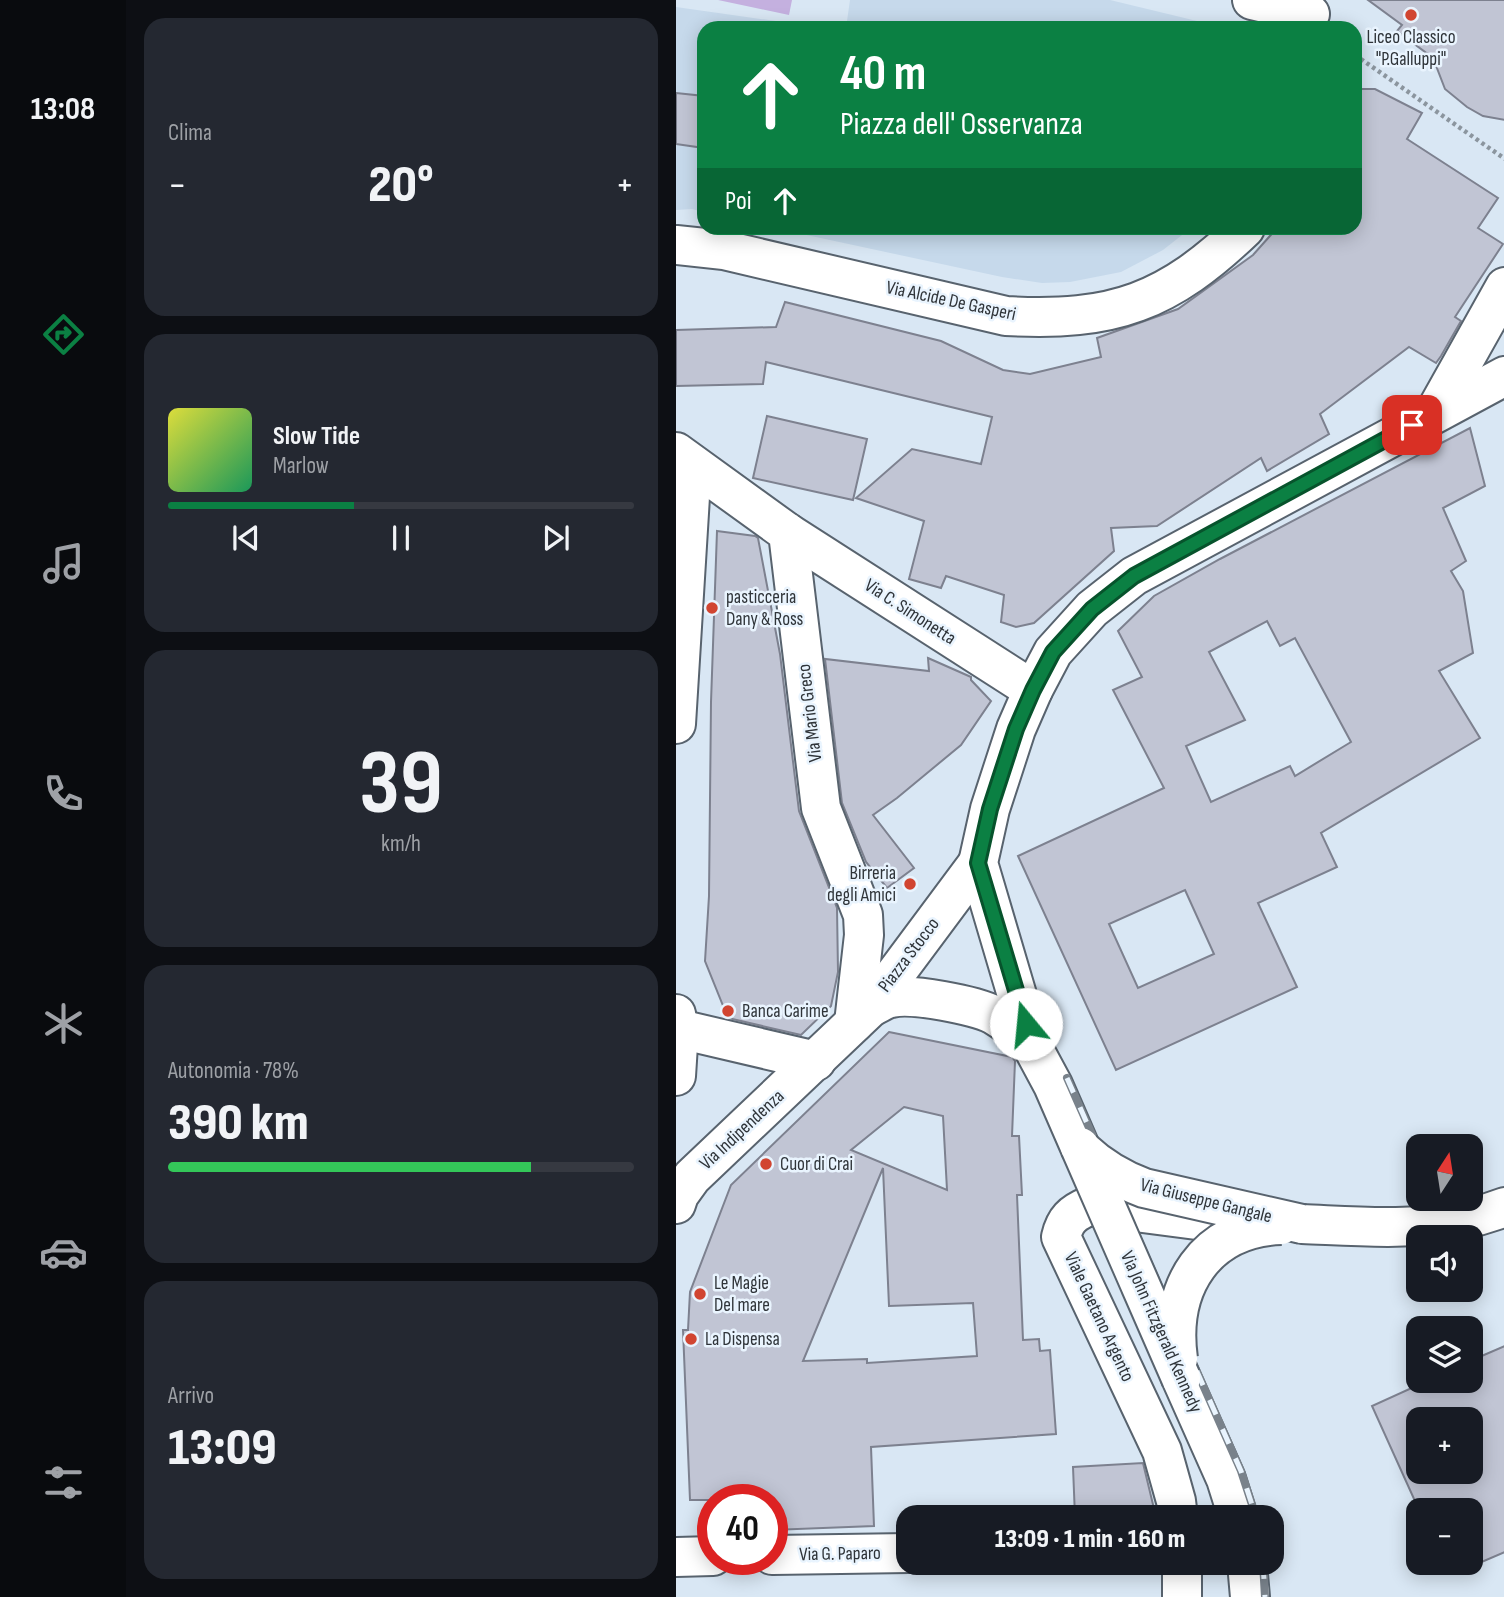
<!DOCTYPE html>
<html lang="it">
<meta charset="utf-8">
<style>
body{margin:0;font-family:"Sofia Sans Condensed",sans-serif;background:#242831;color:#f1f3f6;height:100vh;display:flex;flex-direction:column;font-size:26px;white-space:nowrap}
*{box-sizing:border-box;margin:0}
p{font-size:23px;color:#9ea1a6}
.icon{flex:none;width:38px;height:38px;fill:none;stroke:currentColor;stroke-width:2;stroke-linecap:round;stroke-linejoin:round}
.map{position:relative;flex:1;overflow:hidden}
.side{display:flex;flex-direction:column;gap:18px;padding:18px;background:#0d0f14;width:550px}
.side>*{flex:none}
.hud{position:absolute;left:21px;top:21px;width:665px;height:214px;border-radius:21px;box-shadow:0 4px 18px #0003;background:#0b8043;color:#fff;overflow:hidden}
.needle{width:46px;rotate:12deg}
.buttons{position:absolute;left:730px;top:1134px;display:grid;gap:14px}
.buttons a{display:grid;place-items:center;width:77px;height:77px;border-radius:14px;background:#171b24;box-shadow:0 4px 18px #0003;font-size:35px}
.speed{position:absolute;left:21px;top:1484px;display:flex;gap:14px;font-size:35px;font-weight:700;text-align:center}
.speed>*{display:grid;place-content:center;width:91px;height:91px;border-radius:50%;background:#171b24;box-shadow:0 4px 18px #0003;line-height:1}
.speed .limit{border:10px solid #d22;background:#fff;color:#111}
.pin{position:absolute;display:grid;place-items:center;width:60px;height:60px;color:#fff;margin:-30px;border-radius:14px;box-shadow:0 4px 10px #0006}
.me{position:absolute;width:77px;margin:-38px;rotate:343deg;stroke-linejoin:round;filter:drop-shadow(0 0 5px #0008)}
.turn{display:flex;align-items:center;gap:24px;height:147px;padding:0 28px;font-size:32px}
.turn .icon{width:91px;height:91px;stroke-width:2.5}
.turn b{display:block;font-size:49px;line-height:60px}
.then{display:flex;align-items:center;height:66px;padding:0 28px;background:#0003;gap:14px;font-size:26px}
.big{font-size:52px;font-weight:800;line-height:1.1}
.side .widget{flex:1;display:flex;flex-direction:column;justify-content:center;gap:10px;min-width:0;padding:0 24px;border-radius:21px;background:#242831}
.side .dial{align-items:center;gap:0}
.dial b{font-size:91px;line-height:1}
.song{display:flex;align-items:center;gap:21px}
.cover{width:84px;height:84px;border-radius:10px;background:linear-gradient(135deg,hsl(60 70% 55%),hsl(150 70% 35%))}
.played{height:7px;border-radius:4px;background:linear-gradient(90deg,#0b8043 40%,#363941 40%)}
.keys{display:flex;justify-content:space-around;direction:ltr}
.heat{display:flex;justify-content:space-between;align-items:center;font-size:38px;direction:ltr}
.charge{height:10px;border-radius:5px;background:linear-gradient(90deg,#34c759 78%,#363941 0)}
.trip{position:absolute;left:220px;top:1505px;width:388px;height:70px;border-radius:21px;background:#171b24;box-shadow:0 4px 18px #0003;font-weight:800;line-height:70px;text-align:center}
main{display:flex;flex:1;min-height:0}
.tabs{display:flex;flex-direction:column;width:126px;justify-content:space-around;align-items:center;background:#090b0e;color:#9ea1a6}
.tabs .icon{width:49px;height:49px}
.tabs .selected{color:#0b8043}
.tabs b{font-size:32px;color:#f1f3f6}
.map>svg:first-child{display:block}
</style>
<main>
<nav class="tabs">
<b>13:08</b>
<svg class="icon selected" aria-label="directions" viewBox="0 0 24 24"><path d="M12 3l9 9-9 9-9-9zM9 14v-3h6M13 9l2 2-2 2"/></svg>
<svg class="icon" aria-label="music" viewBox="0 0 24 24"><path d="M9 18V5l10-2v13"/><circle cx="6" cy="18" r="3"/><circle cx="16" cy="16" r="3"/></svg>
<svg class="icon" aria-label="phone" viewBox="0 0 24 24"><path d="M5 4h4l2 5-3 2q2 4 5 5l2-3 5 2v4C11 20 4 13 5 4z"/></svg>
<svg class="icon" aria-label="climate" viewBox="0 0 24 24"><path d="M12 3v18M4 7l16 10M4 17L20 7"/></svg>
<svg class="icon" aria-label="car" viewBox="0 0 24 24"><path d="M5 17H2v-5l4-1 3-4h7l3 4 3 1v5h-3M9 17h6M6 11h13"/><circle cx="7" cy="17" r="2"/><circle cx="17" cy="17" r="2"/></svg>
<svg class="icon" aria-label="filters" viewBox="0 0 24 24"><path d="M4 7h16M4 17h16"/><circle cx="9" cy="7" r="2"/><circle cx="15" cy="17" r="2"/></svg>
</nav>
<section class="side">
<div class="widget"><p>Clima</p>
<div class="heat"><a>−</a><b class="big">20°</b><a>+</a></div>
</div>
<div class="widget">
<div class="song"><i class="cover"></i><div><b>Slow Tide</b><p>Marlow</p></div></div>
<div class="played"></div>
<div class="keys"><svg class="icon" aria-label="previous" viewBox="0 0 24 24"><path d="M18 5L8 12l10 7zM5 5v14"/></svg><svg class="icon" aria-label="pause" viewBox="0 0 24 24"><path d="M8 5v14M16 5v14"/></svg><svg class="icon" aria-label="next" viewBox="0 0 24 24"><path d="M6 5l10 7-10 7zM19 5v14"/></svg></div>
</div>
<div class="widget dial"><b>39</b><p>km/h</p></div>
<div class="widget"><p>Autonomia · 78%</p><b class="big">390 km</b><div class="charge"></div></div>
<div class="widget"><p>Arrivo</p><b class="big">13:09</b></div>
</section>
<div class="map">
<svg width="829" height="1597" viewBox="0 0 829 1597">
<rect width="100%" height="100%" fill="#d9e7f4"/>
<g fill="#c6d9eb">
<path d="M 174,0 L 434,0 L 550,28 L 170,28 Z"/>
<path d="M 0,7 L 149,28 L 28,28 L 28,212 L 16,209 L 0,210 Z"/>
<path d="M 98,228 L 515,228 L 487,250 L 445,272 L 394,282 L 366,283 L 326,277 Z"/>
</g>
<path fill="#c4b0df" d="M 42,0 L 116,0 L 113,15 Z"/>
<g fill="#c1c5d4" stroke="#7d818f" stroke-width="2" fill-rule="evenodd">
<path d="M 692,0 L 829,0 L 829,120 L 807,116 L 791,107 L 769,89 L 757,58 L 721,31 L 726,25 Z"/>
<path d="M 679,89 L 699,89 L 746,113 L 731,139 L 822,198 L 802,228 L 827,244 L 779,317 L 785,321 L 765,356 L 760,363 L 733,347 L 644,414 L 653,434 L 591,471 L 585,458 L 481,526 L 435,528 L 438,551 L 358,623 L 340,627 L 325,622 L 328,595 L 270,576 L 265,588 L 233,579 L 248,521 L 180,498 L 236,449 L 305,464 L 316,417 L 90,362 L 87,384 L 0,386 L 0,330 L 100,327 L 109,302 L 265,341 L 327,370 L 354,374 L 425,357 L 421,338 L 502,309 L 577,255 L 601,228 L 679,228 Z"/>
<path d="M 0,93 L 28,96 L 28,148 L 0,144 Z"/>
<path d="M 91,416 L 191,439 L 177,500 L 77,478 Z"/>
<path d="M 794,428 L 809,486 L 767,508 L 790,561 L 775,571 L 787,591 L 797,653 L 763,671 L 804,738 L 645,833 L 661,867 L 582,903 L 621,987 L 440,1070 L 342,856 L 488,788 L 437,690 L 466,677 L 442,631 L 478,596 L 544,559 ZM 591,621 L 604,646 L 619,638 L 675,742 L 619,776 L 614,766 L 535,802 L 510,746 L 569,720 L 533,652 ZM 509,890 L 538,954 L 462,988 L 433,924 Z"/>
<path d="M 41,531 L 79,536 L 82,538 L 104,654 L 123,811 L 161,908 L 162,972 L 155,1006 L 125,1035 L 52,1018 L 29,961 L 33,896 L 35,702 Z"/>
<path d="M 252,658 L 295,677 L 295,680 L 315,701 L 285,745 L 221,798 L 197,815 L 238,868 L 211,888 L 190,862 L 166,803 L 149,659 L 253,671 Z"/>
<path d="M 213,1032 L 336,1057 L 339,1061 L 336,1136 L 343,1136 L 346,1195 L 341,1195 L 347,1340 L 363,1339 L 364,1351 L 374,1350 L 380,1434 L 195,1447 L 198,1526 L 96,1530 L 96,1500 L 14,1500 L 7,1330 L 12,1330 L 14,1292 L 55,1185 ZM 228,1107 L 267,1116 L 271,1190 L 175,1150 ZM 207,1168 L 213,1306 L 297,1303 L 301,1356 L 191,1363 L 191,1359 L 127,1361 Z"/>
<path d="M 829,1346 L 829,1552 L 794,1567 L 794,1510 L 743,1510 L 696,1406 L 751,1381 L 794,1381 L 794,1361 ZM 742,1419 L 794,1419 L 794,1472 L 742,1472 Z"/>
<path d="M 467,1463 L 480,1517 L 399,1517 L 397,1467 Z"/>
</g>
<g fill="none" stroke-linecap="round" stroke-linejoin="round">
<g stroke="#58636e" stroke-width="42">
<g id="minor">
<path d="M 576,0 L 634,14"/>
<path d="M 0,245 L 48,250 L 330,316 C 438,322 492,302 569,228"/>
<path d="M 759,412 L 829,287"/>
<path d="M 0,724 L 16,464"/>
<path d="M 0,1014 L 3,1029 L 0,1076"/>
<path d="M 3,1029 L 140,1061"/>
<path d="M 502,1517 L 500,1501 L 486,1451 L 385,1237 C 389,1220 396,1213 413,1206 L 574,1227"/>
<path d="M 96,1555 L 233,1553"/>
<path d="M 0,1557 L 37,1556"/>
<path d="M 506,1563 L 506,1597"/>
</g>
</g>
<g stroke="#58636e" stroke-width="42">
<g id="tertiary">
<path d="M 0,452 L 112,533 L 145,808 L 187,915 L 188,935 L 178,1023"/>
<path d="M 112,533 L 357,690"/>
<path d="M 195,1007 C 202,1004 209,999 215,998 C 236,993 298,1005 318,1015 C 332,1023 344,1034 356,1046"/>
<path d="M 404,1147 L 377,1085 L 356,1046 L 302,863 L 314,809 L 340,729 L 357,690 L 377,652 L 416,609 L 458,576 L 829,376"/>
<path d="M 0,1204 L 3,1195 L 16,1177 L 194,1008 L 302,863"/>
<path d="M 626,1224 C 698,1227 760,1234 829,1207"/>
<path d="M 505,1378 L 550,1479 L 562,1517"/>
<path d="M 571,1563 L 574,1597"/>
</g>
</g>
<path stroke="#8b959e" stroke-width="4.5" stroke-dasharray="3.5 3.5" stroke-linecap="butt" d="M 679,55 L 829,159"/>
<use href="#minor" stroke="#fff" stroke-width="38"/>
<use href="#tertiary" stroke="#fff" stroke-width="38"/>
<g stroke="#79828b" stroke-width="8">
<g id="rail">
<path d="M 391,1078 L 565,1471 L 580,1517"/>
<path d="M 587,1563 L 589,1597"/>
</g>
</g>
<use href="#rail" stroke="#e9f4fe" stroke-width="5" stroke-dasharray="16" stroke-linecap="butt"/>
<g stroke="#58636e" stroke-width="42" stroke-linecap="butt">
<g id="tertiary-bridge">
<path d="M 404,1147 L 505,1378"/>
<path d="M 406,1150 C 425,1168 444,1179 468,1188 L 626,1224"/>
<path d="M 502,1359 C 492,1287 529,1228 605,1225"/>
</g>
</g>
<use href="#tertiary-bridge" stroke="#fff" stroke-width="38"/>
</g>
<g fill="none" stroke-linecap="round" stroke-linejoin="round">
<g stroke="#07532c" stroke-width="18">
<path id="route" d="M 350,1024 L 302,863 L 314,809 L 340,729 L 357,690 L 377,652 L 416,609 L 458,576 L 736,425"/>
</g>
<use href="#route" stroke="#0b8043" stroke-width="12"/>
</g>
<g fill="#d14531" stroke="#e9f4fe" stroke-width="2.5">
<circle cx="735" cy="15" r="7"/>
<circle cx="36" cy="608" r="7"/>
<circle cx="234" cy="884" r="7"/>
<circle cx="52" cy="1011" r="7"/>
<circle cx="90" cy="1164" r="7"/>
<circle cx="24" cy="1294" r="7"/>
<circle cx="15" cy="1339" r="7"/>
</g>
<g text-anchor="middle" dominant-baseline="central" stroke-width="5" stroke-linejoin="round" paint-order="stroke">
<g font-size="19" fill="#2f3439" stroke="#e9f4fe" text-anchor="start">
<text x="735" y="37" text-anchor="middle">Liceo Classico<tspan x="735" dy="22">"P.Galluppi"</tspan></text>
<text x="50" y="597">pasticceria<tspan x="50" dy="22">Dany &amp; Ross</tspan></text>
<text x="220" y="873" text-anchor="end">Birreria<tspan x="220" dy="22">degli Amici</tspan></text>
<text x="66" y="1011">Banca Carime</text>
<text x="104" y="1164">Cuor di Crai</text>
<text x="38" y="1283">Le Magie<tspan x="38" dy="22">Del mare</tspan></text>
<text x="29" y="1339">La Dispensa</text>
</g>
<g font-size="19" fill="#2f3439" stroke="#e9f4fe">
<text transform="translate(275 301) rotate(12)">Via Alcide De Gasperi</text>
<text transform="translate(234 612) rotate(33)">Via C. Simonetta</text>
<text transform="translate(134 713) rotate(-97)">Via Mario Greco</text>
<text transform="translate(233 955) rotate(-53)">Piazza Stocco</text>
<text transform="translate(66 1130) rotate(-43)">Via Indipendenza</text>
<text transform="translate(530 1201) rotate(14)">Via Giuseppe Gangale</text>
<text transform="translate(423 1317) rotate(65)">Viale Gaetano Argento</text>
<text transform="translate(485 1332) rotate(66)">Via John Fitzgerald Kennedy</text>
<text transform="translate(164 1554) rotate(-1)">Via G. Paparo</text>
</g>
</g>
</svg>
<div class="buttons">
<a><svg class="needle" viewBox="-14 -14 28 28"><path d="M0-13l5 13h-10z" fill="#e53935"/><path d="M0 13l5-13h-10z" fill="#9ea1a6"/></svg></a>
<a><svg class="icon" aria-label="sound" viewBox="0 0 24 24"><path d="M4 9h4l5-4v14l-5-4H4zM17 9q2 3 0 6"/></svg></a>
<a><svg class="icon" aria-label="layers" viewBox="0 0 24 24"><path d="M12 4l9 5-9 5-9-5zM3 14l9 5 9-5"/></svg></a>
<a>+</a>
<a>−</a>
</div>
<div class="speed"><div class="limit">40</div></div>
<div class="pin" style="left:736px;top:425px;background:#d93025"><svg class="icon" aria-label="arrive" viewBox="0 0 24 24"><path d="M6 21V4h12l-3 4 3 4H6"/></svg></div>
<svg class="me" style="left:350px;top:1024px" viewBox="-20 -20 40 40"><circle r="19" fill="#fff"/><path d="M0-13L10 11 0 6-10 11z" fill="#0b8043"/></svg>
<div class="trip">13:09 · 1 min · 160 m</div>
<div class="hud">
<div class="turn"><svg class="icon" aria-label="ahead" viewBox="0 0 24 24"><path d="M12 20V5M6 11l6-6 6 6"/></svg><div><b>40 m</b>Piazza dell' Osservanza</div></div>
<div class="then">Poi<svg class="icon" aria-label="ahead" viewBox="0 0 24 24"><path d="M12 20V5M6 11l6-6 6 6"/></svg></div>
</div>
</div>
</main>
